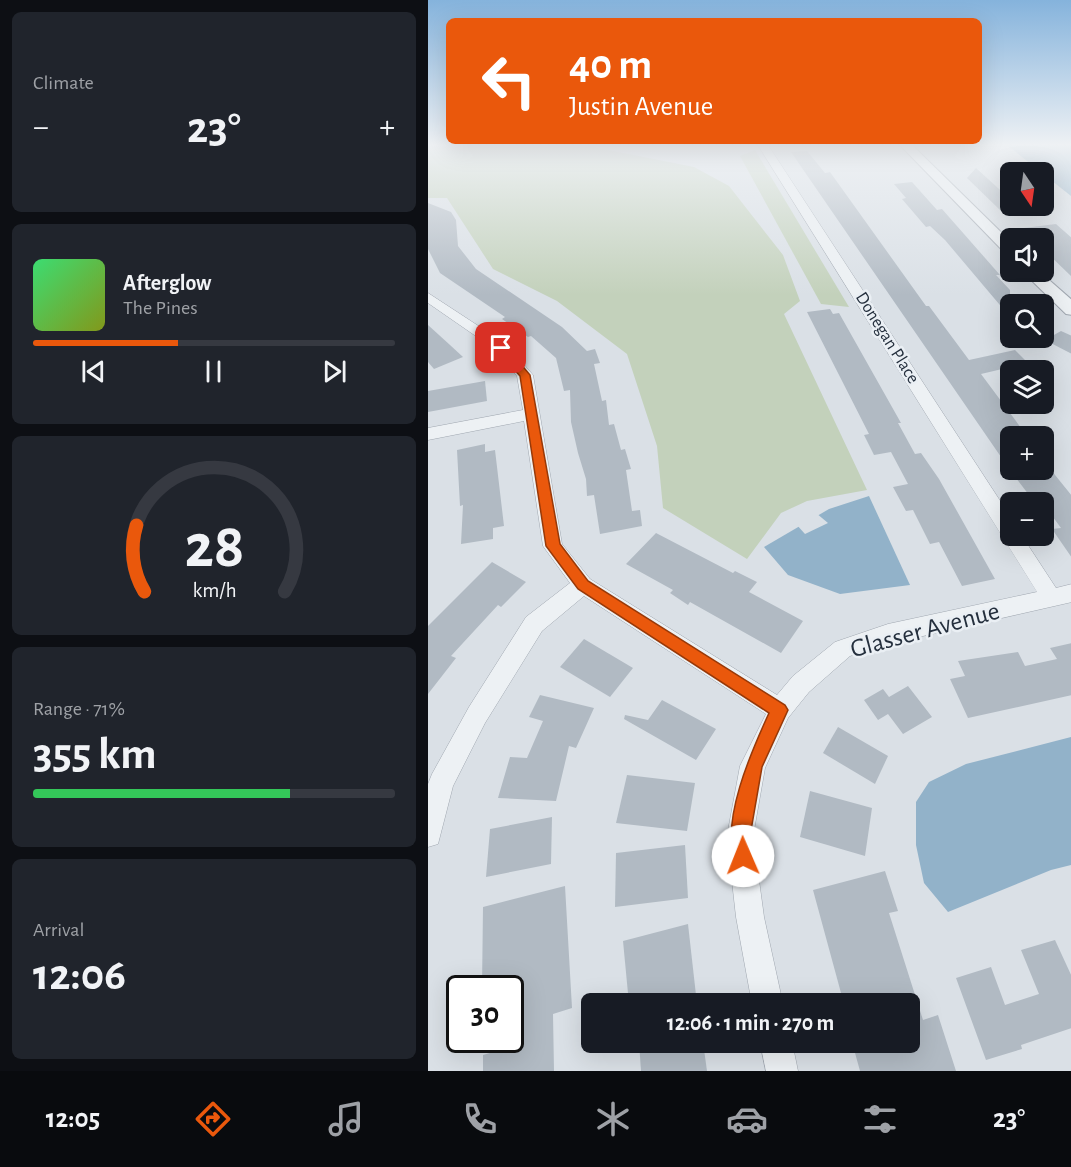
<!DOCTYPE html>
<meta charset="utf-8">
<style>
body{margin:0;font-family:"Alegreya Sans",sans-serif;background:#20242c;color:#f1f3f6;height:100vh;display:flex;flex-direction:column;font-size:22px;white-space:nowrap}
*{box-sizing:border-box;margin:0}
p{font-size:20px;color:#9ea1a6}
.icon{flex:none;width:33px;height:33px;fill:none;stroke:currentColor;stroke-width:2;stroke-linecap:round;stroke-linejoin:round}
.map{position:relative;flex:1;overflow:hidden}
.drawer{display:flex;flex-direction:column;gap:12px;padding:12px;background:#0d0f14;width:428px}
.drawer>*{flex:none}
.top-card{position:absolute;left:18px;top:18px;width:536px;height:126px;border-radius:9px;box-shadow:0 6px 24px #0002;background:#ea580c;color:#fff;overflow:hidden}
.needle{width:39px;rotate:167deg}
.tools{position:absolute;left:572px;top:162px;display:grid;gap:12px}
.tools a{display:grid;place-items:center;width:54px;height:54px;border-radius:9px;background:#171b24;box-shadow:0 6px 24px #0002;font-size:30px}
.speed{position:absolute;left:18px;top:975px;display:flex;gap:12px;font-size:30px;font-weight:700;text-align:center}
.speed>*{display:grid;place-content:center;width:78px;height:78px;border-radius:50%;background:#171b24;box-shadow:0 6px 24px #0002;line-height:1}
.speed .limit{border:3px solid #111;border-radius:9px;background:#fff;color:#111}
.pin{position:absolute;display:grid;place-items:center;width:51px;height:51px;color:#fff;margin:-26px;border-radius:12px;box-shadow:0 3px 9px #0006}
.me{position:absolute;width:66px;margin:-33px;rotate:359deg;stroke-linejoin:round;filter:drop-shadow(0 0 4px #0008)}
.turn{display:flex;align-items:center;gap:21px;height:126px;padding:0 24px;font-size:27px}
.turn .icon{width:78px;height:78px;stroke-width:2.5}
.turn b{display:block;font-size:42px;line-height:51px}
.big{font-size:45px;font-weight:700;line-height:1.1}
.drawer .widget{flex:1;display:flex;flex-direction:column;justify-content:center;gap:9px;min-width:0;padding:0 21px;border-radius:9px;background:#20242c}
.drawer .dial{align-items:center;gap:0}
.dial svg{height:156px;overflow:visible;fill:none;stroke:#363941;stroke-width:7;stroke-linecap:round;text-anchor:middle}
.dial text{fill:#f1f3f6;stroke:none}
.song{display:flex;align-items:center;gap:18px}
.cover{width:72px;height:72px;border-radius:9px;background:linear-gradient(135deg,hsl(140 70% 55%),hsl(70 70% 35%))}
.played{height:6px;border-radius:3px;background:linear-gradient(90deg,#ea580c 40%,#363941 40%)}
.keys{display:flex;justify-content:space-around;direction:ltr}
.heat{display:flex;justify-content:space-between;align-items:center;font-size:33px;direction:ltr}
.charge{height:9px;border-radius:4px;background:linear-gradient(90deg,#34c759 71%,#363941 0)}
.trip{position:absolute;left:153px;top:993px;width:339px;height:60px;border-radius:9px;background:#171b24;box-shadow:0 6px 24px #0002;font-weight:700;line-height:60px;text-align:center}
.menu{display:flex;height:96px;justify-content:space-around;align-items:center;background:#090b0e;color:#9ea1a6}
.menu .icon{width:42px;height:42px}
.menu .active{color:#ea580c}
.menu b{font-size:27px;color:#f1f3f6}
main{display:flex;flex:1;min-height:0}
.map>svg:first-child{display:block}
</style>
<main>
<section class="drawer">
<div class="widget"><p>Climate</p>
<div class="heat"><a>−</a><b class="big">23°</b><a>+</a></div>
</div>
<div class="widget">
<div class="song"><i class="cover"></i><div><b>Afterglow</b><p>The Pines</p></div></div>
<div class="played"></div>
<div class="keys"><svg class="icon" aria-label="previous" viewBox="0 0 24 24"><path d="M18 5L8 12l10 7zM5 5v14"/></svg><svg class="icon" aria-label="pause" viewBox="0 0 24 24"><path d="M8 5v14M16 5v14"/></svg><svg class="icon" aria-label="next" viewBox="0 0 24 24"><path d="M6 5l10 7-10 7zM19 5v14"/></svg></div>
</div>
<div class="widget dial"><svg viewBox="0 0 100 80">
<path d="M14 69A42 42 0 1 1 86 69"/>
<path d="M14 69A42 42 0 0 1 10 35" stroke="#ea580c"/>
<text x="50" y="56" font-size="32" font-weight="700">28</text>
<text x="50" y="72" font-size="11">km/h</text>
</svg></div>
<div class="widget"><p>Range · 71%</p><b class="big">355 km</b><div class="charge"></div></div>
<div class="widget"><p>Arrival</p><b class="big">12:06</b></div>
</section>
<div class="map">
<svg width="644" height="1071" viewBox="0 0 644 1071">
<rect width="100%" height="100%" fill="#dae0e6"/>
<g fill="#c3d1bb">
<path d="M 0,145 L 155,145 L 266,167 L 301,186 L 355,255 L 372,301 L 356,314 L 439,490 L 379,501 L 353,513 L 319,559 L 235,508 L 229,446 L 199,354 L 129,301 L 65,269 L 19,198 L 0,198 Z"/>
<path d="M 327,150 L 421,307 L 393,304 L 312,156 Z"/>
</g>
<g fill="#92b2c9">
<path d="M 579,145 L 643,145 L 643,196 Z"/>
<path d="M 441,496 L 482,585 L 412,594 L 360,575 L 336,547 L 401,509 Z"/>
<path d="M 643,737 L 643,865 L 623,870 L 520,912 L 496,883 L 488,845 L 488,802 L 501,782 L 538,764 Z"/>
</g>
<path fill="#dae0e6" d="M 388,513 L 400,523 L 377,534 L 368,524 Z"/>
<g fill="#b1bac3">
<path d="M 379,151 L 397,173 L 402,172 L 498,306 L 501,306 L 541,360 L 587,350 L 600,363 L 553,374 L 599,436 L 582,436 L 582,470 L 363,152 Z"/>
<path d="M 548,168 L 582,199 L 582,206 L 591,207 L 572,210 L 539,178 Z"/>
<path d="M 484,182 L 509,210 L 514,209 L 572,275 L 568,275 L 582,290 L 582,317 L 517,240 L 502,226 L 498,227 L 474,199 L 478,198 L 466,184 Z"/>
<path d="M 0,203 L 23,212 L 28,220 L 30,246 L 48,269 L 134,327 L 159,351 L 167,349 L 172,363 L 166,364 L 174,401 L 178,400 L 181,425 L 186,424 L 193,450 L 197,449 L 203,469 L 198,470 L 204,511 L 212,510 L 214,526 L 172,534 L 166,495 L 159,496 L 158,479 L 150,453 L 143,422 L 142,390 L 136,391 L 128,358 L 103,336 L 100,337 L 74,319 L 77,317 L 12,273 L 0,249 Z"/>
<path d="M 628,224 L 644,238 L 644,277 L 615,249 L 615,238 L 607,238 L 596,228 Z"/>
<path d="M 402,309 L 405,314 L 411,313 L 473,423 L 470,423 L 487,454 L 493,453 L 511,479 L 567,579 L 534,586 L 511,542 L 502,544 L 485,510 L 478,511 L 465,487 L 480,484 L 463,452 L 446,455 L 436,435 L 441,434 L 379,312 Z"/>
<path d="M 0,325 L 22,345 L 35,357 L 6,369 L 0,362 Z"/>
<path d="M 633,331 L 644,336 L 644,354 L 617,340 Z"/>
<path d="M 57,381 L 59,401 L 0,412 L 0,391 Z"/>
<path d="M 57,444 L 57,452 L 67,450 L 76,526 L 65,528 L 65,539 L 33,544 L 35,505 L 32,506 L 29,450 Z"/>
<path d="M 582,470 L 623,470 L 644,496 L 644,558 L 624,529 L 633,528 L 611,498 L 604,499 Z"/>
<path d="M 228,533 L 305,573 L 307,571 L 329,582 L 321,592 L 375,621 L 353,653 L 262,602 L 260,605 L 242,593 L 245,590 L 198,564 Z"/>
<path d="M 64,562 L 98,582 L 73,607 L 70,605 L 23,656 L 28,658 L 0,694 L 0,626 Z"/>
<path d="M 156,639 L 205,668 L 182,697 L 132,667 Z"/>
<path d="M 644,643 L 644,695 L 540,718 L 522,679 L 537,676 L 530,661 L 590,652 L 597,666 L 629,659 L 622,648 Z"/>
<path d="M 480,686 L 504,717 L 475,734 L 460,714 L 450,720 L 436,700 L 455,689 L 461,697 Z"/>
<path d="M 112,695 L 166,708 L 148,748 L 141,746 L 128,801 L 70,798 L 82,757 L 99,758 L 115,721 L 101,717 Z"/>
<path d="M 234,700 L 288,729 L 268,760 L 196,719 L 197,715 L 220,720 Z"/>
<path d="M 410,727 L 460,756 L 447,784 L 395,753 Z"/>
<path d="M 199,775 L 267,783 L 259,831 L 188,823 Z"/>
<path d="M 382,791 L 444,808 L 437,856 L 372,837 Z"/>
<path d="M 124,817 L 123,864 L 58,877 L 62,829 Z"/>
<path d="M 257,845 L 260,898 L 187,907 L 188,853 Z"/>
<path d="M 457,871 L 470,911 L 461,913 L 495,1020 L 510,1015 L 528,1071 L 432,1071 L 424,1042 L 482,1042 L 482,996 L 455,1004 L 416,1004 L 385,890 Z"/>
<path d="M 137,886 L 144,1008 L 125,1014 L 126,1071 L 55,1071 L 55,1055 L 82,1047 L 82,988 L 54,988 L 55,907 Z"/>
<path d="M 260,924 L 269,1004 L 201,1004 L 195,941 Z"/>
<path d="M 627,940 L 644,977 L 644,1028 L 593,1045 L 594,1049 L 558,1060 L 528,978 L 563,967 L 577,1005 L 611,994 L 593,950 Z"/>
<path d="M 211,1042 L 275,1042 L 279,1071 L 213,1071 Z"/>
</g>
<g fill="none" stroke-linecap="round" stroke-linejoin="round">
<g stroke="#a0a7b0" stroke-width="1">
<g id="minor">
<path d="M 330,145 L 340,145 L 582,516 L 582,536 L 594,536 L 628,588 L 644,584 L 644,602 L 460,644 L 422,656 L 381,692 L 360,718 L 337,768 L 325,836 L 336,917 L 355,1004 L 324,1004 L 308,917 L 299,836 L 312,766 L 338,714 L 156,596 L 114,631 L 57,723 L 25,786 L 10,844 L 0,847 L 0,784 L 4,774 L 41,707 L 98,617 L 142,583 L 115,546 L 96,421 L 0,440 L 0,428 L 95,410 L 89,376 L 68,350 L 0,303 L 0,293 L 78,344 L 105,375 L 134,544 L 162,579 L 349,695 L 365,676 L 407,642 L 460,624 L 609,592 Z"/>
<path d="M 332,1042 L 364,1042 L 370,1071 L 338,1071 Z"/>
</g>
</g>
<g stroke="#a0a7b0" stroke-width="2">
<g id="tertiary">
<path d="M 472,145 L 484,145 L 582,241 L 582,255 L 577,253 Z"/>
<path d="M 595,272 L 612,272 L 644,300 L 644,315 L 638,314 Z"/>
</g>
</g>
<use href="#minor" fill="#edf1f4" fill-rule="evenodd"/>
<use href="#tertiary" fill="#edf1f4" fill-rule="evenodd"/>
</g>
<linearGradient id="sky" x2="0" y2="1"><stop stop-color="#85b3dc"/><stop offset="0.49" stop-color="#eef1f4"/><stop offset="1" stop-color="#eef1f4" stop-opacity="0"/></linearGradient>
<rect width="644" height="295" fill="url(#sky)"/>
<path fill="#ea580c" stroke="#983908" stroke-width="1.5" d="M 69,345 L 77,345 L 102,375 L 132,544 L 160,581 L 357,705 L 360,710 L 334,767 L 322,836 L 324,856 L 321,863 L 315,866 L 308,863 C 291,823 324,750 341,713 L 150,589 L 118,546 L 92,376 L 69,350 Z"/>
<g text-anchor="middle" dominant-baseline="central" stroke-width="5" stroke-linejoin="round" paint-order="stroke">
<g font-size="18" fill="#242f3d" stroke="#eaeff4">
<text transform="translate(459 338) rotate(58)">Donegan Place</text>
</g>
<g font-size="26" fill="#242f3d" stroke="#eaeff4">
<text transform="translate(497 630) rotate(-15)">Glasser Avenue</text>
</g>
</g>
</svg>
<div class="tools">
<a><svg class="needle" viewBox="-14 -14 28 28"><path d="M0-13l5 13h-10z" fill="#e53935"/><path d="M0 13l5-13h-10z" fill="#9ea1a6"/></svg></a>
<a><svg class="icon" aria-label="sound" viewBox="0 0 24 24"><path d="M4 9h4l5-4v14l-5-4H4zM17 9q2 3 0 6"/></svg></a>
<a><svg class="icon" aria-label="search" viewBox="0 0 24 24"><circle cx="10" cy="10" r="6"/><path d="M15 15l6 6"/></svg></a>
<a><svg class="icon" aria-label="layers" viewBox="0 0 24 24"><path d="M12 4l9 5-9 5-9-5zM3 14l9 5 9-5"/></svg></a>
<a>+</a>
<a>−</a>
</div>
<div class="speed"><div class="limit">30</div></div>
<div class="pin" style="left:73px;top:348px;background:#d93025"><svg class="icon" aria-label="arrive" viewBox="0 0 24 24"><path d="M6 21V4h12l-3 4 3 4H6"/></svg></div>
<svg class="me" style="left:315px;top:856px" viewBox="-20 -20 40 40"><circle r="19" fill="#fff"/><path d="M0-13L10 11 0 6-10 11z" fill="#ea580c"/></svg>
<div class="trip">12:06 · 1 min · 270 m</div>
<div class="top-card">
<div class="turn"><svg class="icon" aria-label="left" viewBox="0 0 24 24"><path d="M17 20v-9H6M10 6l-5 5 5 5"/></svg><div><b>40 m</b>Justin Avenue</div></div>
</div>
</div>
</main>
<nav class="menu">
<b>12:05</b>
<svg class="icon active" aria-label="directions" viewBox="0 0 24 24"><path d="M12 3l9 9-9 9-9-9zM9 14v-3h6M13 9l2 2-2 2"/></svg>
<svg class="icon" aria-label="music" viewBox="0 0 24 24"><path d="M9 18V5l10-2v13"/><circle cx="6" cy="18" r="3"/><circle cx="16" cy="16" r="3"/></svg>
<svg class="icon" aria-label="phone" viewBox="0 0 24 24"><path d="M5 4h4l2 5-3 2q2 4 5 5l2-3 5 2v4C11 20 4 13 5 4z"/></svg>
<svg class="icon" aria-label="climate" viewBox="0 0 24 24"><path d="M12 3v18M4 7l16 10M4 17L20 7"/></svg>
<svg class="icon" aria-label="car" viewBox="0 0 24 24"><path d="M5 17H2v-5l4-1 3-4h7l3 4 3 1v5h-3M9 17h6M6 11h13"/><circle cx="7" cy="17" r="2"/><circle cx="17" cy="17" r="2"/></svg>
<svg class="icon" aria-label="filters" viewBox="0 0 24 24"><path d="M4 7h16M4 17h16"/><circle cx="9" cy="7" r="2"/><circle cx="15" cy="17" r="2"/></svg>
<b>23°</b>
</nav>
